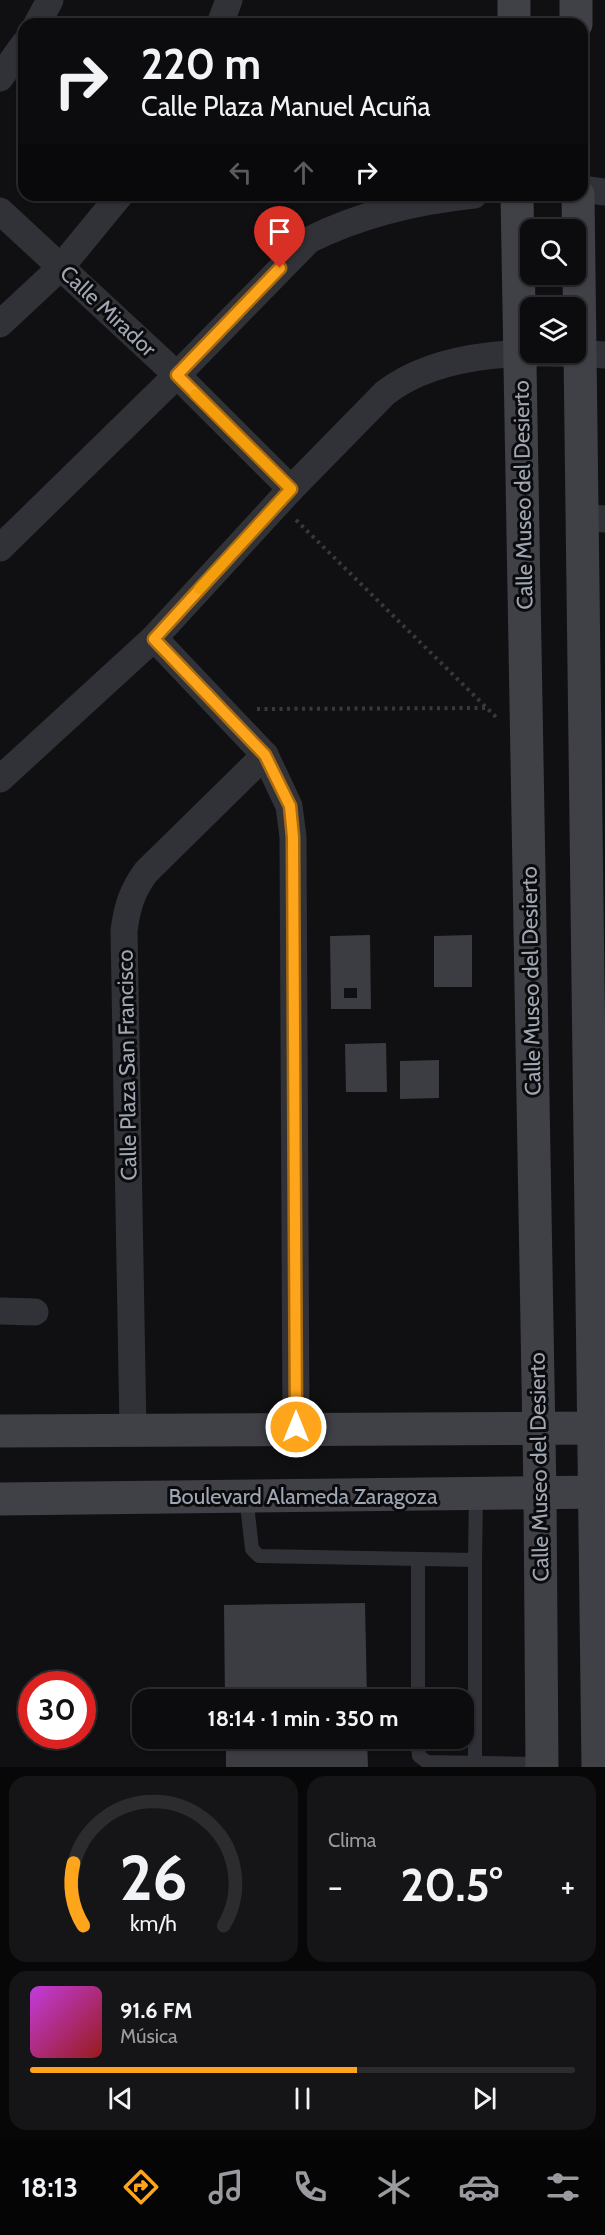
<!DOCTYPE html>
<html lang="es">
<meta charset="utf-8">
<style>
body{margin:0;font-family:Cabin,sans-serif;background:#151517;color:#f1f3f6;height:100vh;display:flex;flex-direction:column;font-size:22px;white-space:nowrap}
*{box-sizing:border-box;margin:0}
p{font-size:20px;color:#9a9b9e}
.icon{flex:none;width:33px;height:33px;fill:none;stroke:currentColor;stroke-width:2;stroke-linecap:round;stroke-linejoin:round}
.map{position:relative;height:1767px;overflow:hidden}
.drawer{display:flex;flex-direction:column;gap:9px;padding:9px;background:#070708;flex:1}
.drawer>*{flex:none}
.banner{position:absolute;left:18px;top:18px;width:570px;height:183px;border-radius:18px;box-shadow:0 2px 4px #0004,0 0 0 2px #2c2c2e;background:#0c0c0e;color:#f1f3f6;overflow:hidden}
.controls{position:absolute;left:520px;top:219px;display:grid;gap:12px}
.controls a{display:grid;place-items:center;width:66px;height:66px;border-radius:12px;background:#0c0c0e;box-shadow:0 2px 4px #0004,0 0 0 2px #2c2c2e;font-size:30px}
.speed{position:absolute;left:18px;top:1671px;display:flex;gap:12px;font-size:30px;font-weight:700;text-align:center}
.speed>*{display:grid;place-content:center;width:78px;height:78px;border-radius:50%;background:#0c0c0e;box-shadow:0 2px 4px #0004,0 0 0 2px #2c2c2e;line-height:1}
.speed .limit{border:9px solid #d22;background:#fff;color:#111}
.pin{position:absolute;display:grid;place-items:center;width:51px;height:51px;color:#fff;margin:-62px -26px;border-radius:50% 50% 50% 0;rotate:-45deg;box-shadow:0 0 6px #0007}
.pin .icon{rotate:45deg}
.me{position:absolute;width:66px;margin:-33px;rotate:0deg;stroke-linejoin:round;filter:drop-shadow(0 0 4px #0008)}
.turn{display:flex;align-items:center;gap:21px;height:126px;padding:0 24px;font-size:27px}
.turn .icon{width:78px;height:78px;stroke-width:2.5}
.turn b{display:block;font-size:42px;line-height:51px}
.lanes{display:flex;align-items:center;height:57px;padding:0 24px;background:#0003;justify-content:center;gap:30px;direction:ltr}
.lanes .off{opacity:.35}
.big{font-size:45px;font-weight:700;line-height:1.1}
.drawer .card{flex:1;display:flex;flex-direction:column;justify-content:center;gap:9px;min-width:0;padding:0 21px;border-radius:18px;background:#151517}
.drawer .dial{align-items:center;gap:0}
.dial svg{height:156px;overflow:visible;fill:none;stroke:#2c2c2e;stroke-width:7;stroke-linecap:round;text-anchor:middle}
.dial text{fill:#f1f3f6;stroke:none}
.song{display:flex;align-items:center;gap:18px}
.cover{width:72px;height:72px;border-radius:9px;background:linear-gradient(135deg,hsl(290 70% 55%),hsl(0 70% 35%))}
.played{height:6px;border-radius:3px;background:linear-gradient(90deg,#ffa51b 60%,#2c2c2e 60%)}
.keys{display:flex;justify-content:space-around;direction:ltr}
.heat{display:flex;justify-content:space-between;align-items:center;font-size:33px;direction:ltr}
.drawer .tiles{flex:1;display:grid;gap:9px;grid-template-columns:1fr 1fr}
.card:last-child{grid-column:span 2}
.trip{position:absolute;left:132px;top:1689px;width:342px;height:60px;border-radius:18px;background:#0c0c0e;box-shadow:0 2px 4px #0004,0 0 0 2px #2c2c2e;font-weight:700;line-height:60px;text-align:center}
.tabs{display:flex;height:96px;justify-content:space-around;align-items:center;background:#050506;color:#9a9b9e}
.tabs .icon{width:42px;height:42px}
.tabs .selected{color:#ffa51b}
.tabs b{font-size:27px;color:#f1f3f6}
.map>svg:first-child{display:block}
</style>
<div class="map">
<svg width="605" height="1767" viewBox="0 0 605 1767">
<rect width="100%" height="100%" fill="#101012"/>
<g fill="#3c3d42" fill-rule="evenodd">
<path d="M 370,935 L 371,1009 L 331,1009 L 330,936 ZM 344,988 L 357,988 L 357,998 L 344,998 Z"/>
<path d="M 472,935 L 472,987 L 434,987 L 434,936 Z"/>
<path d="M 386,1043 L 387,1092 L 346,1092 L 345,1044 Z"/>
<path d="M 439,1060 L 439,1098 L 400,1099 L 400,1061 Z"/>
<path d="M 365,1603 L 367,1700 L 225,1700 L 224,1605 Z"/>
<path d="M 226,1738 L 367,1738 L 368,1767 L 226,1767 Z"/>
</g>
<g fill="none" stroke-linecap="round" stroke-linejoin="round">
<g stroke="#37393e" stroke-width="4" stroke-dasharray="3 4.5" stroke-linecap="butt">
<path d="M 296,520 L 496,717"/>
<path d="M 257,709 L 488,708"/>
</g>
<g stroke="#313237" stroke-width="14">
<path d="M 246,1496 L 252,1549 L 259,1556 L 475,1560 L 476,1495"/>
<path d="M 418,1700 L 418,1560"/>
<path d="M 417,1738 L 419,1756 L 427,1762 L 542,1764"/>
<path d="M 475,1763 L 475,1560"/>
</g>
<g stroke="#313237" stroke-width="27">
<path d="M 37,24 L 50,0"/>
<path d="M 220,24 L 229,0"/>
<path d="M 0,78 L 24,44"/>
<path d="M 582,189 L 605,192"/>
<path d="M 0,211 L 177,375 L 291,489"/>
<path d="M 0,324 L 61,267 L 120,195"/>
<path d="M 582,517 L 605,519"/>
<path d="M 0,548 L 177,375 L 309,240 C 361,214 416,201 474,195"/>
<path d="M 154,638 L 265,755 L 289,806 L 293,837 L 296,1427"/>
<path d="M 0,779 L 154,638 L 291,489 L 385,393 C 443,348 535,351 605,355"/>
<path d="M 0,1311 L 35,1312"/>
<path d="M 133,1430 L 124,931 C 127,907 132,891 146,872 L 265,755"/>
</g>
<g stroke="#3f4147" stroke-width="33">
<path d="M 514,0 L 514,24"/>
<path d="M 576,0 L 576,24"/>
<path d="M 517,195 L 540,1494 L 542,1767"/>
<path d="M 578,195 L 598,1767"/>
<path d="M 0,1431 L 605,1428"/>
<path d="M 0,1499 L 605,1492"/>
</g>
</g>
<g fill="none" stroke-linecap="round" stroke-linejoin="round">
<g stroke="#a66b12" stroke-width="15">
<path id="route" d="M 280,268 L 177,375 L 291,489 L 154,639 L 265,755 L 290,806 L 293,837 L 296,1427"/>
</g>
<use href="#route" stroke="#ffa51b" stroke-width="10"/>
<path stroke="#f59e0b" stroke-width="10" d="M 195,394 L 291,489 L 199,589"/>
</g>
<g text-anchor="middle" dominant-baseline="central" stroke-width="6" stroke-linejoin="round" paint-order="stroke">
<g font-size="22" fill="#a0a7b4" stroke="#0b0b0d">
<text transform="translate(108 311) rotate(43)">Calle Mirador</text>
<text transform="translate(523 495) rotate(-91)">Calle Museo del Desierto</text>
<text transform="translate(531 981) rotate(-91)">Calle Museo del Desierto</text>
<text transform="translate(127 1065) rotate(-91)">Calle Plaza San Francisco</text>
<text transform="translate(539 1467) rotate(-91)">Calle Museo del Desierto</text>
<text x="303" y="1496">Boulevard Alameda Zaragoza</text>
</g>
</g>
</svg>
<div class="controls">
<a><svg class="icon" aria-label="search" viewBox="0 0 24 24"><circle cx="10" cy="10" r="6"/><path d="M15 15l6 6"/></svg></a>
<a><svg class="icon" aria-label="layers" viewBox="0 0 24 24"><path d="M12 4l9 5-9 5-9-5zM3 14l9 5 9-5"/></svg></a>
</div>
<div class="speed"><div class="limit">30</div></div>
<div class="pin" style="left:280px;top:268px;background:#d93025"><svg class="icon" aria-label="arrive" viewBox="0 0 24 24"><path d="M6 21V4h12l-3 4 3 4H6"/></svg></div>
<svg class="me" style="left:296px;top:1427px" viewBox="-20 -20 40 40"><circle r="17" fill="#ffa51b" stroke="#fff" stroke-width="3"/><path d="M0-11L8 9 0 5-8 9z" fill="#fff"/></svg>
<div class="trip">18:14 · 1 min · 350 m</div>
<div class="banner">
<div class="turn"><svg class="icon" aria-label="right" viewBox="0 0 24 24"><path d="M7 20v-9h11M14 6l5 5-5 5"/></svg><div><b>220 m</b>Calle Plaza Manuel Acuña</div></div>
<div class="lanes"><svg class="icon off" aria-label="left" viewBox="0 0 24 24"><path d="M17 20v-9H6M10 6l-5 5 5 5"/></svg><svg class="icon off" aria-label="ahead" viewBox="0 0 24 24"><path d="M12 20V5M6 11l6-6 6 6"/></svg><svg class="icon" aria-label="right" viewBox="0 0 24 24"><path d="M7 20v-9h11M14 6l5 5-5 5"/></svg></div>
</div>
</div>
<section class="drawer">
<div class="tiles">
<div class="card dial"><svg viewBox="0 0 100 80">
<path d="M14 69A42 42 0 1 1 86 69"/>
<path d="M14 69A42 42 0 0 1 9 37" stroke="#ffa51b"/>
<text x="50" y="56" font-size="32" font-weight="700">26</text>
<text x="50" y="72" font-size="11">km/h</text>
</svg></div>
<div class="card"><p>Clima</p>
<div class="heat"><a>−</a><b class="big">20.5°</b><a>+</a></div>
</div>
<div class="card">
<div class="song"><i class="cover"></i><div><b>91.6 FM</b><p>Música</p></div></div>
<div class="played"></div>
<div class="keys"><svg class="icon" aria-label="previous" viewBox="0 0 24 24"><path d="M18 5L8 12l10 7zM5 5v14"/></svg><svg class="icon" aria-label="pause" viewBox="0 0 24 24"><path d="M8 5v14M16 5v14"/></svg><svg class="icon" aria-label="next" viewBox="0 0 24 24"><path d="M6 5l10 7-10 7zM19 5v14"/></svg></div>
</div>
</div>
</section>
<nav class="tabs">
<b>18:13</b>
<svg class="icon selected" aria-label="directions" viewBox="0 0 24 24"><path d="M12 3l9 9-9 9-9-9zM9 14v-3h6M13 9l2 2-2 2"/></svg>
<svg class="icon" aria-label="music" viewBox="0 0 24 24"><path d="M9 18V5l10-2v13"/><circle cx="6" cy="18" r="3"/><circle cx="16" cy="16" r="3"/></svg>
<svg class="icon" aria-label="phone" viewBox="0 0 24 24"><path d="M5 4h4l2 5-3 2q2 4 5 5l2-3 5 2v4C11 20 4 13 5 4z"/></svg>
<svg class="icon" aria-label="climate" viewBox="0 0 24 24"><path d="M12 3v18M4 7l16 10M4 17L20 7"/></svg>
<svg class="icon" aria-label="car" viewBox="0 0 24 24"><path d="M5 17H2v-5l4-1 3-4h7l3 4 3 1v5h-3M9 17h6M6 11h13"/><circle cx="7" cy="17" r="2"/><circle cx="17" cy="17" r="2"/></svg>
<svg class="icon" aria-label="filters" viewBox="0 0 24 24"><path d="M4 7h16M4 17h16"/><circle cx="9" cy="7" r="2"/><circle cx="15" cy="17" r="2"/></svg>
</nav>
